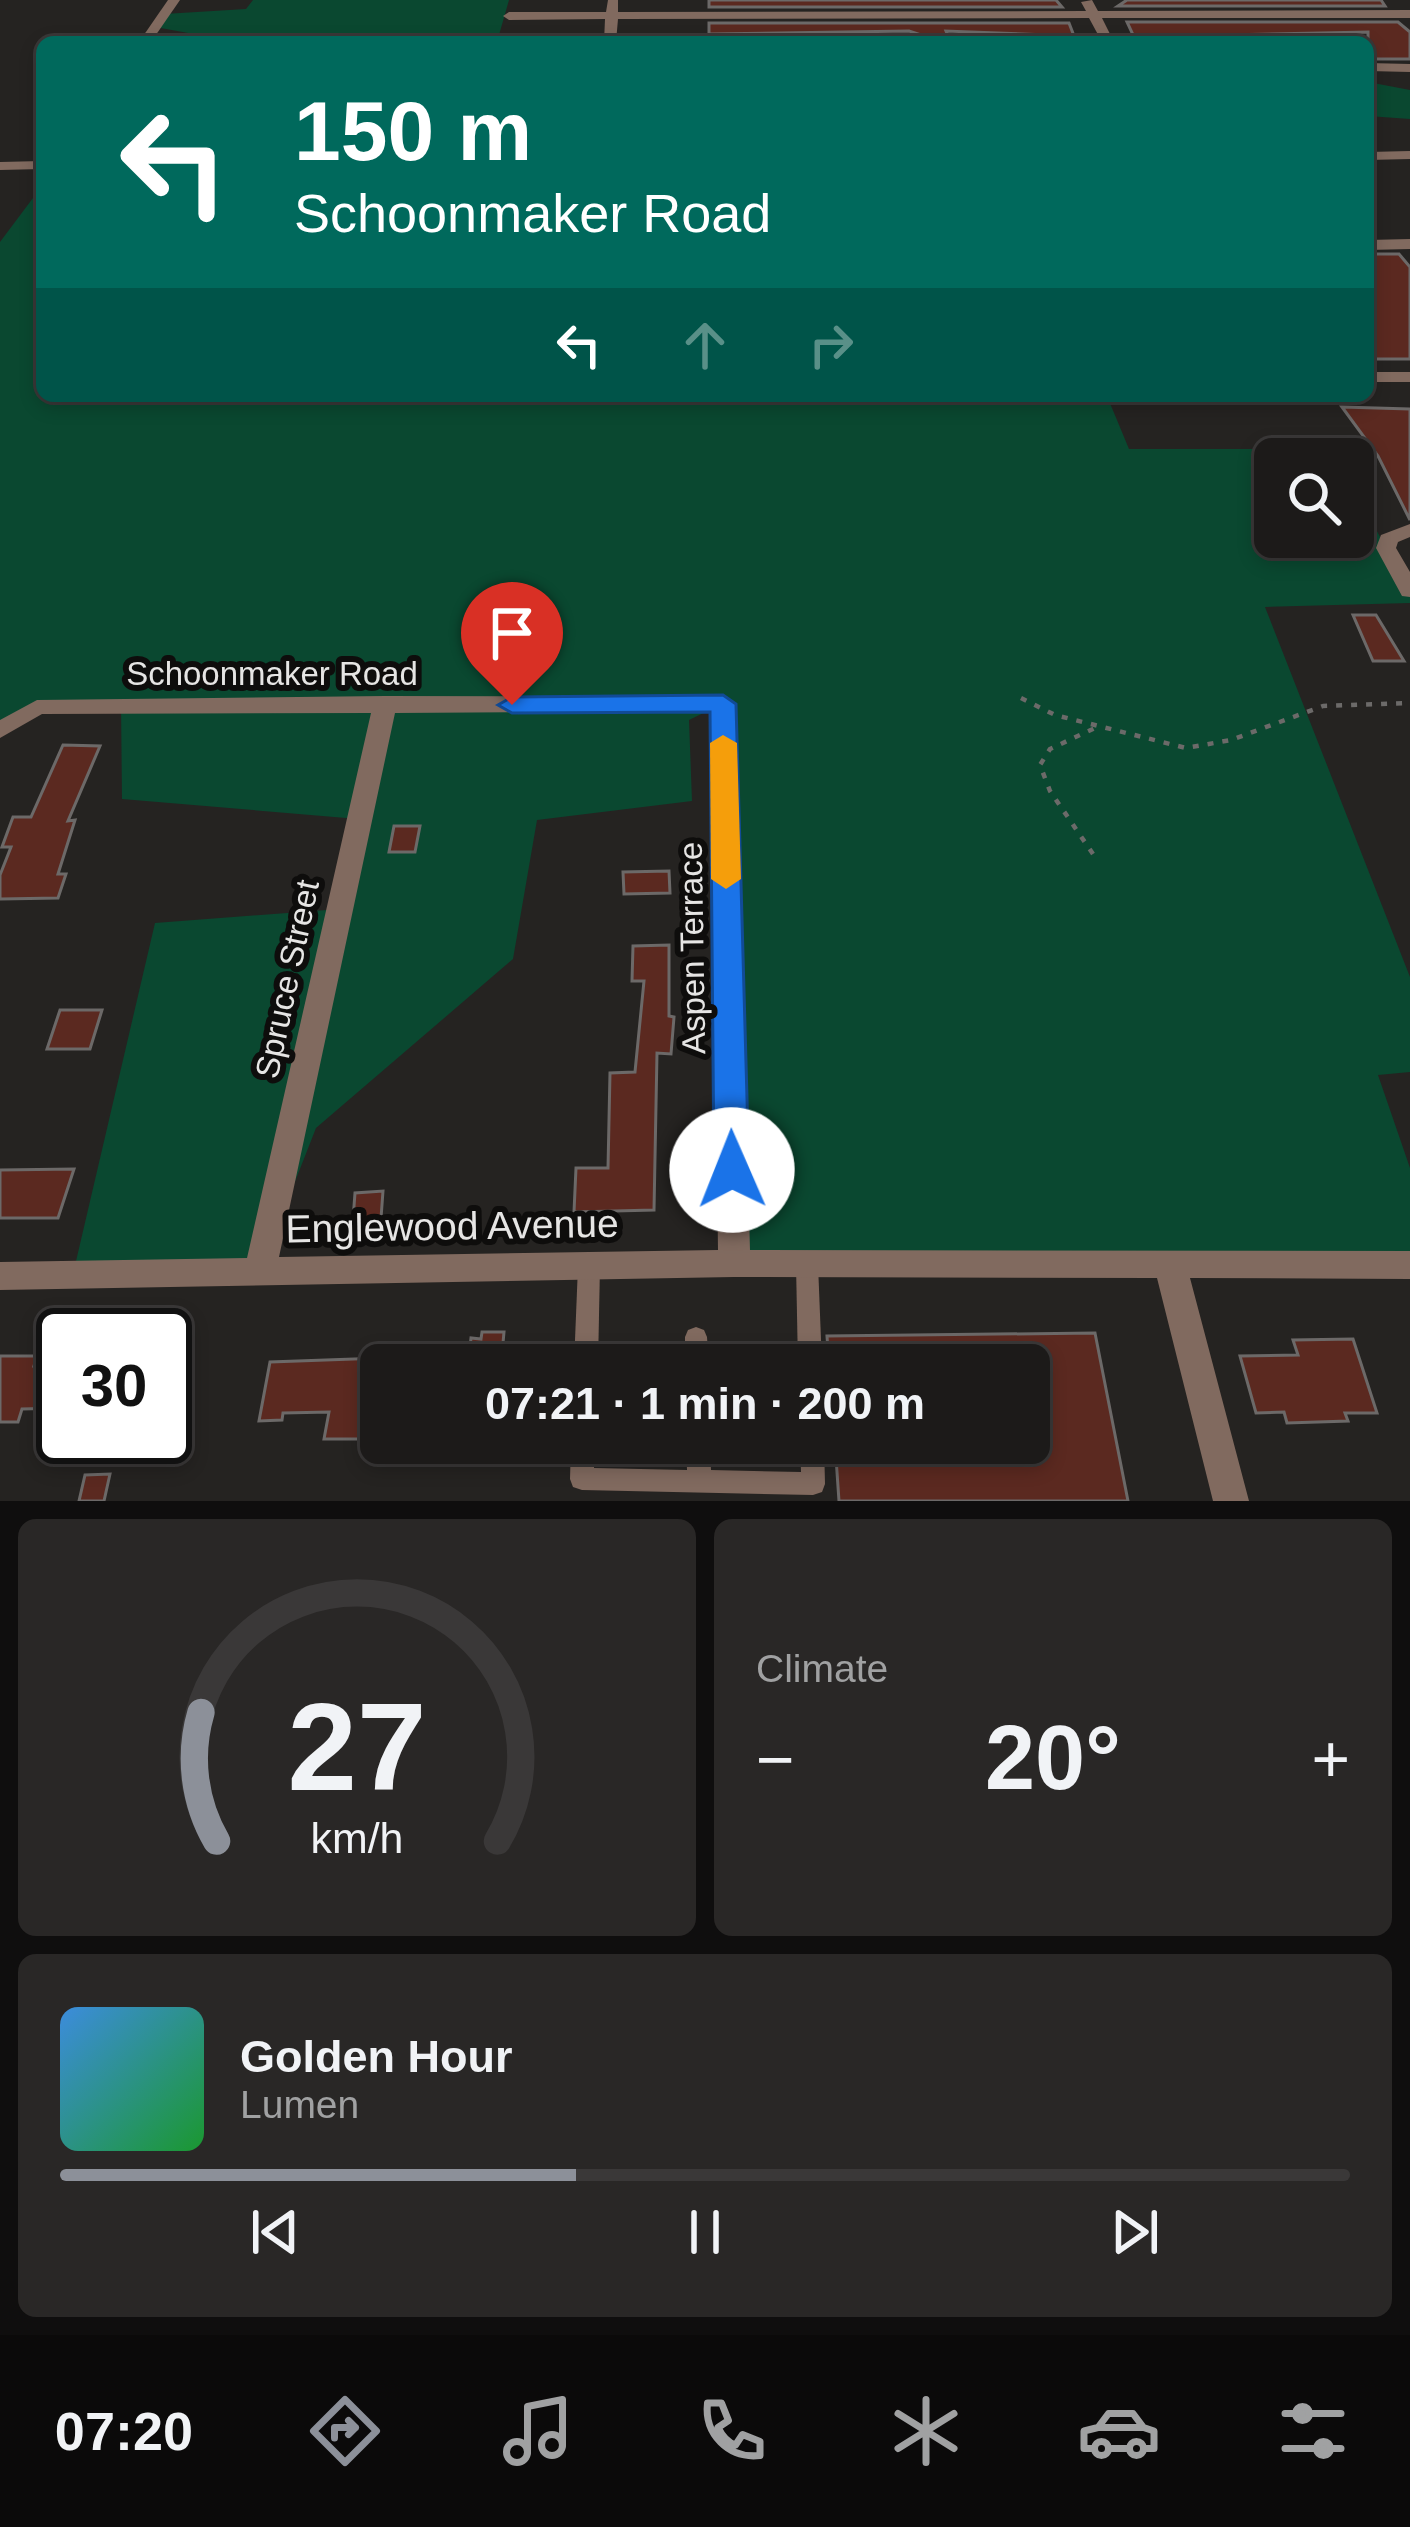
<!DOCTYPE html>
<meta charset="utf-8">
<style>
body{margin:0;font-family:Arial,sans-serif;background:#292726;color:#f1f3f6;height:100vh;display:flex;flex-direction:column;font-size:45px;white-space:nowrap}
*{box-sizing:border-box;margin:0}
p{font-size:39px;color:#a0a1a2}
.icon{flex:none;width:66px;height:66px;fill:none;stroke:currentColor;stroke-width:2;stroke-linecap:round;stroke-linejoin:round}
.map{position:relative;height:1501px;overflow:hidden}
.panel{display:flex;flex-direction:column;gap:18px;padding:18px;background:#0f0e0e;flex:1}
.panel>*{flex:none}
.guide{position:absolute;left:36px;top:36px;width:1338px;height:366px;border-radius:18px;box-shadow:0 6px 18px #0003,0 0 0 3px #3a3838;background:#00695c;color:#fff;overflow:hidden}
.fabs{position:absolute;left:1254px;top:438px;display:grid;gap:24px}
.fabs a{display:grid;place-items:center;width:120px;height:120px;border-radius:18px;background:#1c1a19;box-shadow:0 6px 18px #0003,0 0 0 3px #3a3838;font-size:60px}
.speed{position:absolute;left:36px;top:1308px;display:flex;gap:24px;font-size:60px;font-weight:700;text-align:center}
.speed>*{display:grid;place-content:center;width:156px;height:156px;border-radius:50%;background:#1c1a19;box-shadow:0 6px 18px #0003,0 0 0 3px #3a3838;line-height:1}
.speed .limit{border:6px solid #111;border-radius:18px;background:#fff;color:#111}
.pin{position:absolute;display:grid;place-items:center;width:102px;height:102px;color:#fff;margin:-123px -51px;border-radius:50% 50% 50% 0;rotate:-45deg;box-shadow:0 0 12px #0007}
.pin .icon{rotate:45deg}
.me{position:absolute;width:132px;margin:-66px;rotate:359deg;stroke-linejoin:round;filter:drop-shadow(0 0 9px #0008)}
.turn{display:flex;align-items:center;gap:42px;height:252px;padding:0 60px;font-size:54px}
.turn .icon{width:156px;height:156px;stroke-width:2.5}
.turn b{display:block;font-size:84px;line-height:102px}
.lanes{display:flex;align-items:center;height:114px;padding:0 60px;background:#0003;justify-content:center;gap:60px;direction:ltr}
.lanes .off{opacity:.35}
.big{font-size:90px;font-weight:600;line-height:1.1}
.panel .tile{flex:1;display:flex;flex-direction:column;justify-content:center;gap:18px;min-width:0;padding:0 42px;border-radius:18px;background:#292726}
.panel .dial{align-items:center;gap:0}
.dial svg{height:312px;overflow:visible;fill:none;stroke:#3a3838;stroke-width:7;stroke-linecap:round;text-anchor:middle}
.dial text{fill:#f1f3f6;stroke:none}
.song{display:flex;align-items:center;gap:36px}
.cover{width:144px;height:144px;border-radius:18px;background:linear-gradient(135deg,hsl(210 70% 55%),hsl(130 70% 35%))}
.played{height:12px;border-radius:6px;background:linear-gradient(90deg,#8c9099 40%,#3a3838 40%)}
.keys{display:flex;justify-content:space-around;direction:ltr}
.heat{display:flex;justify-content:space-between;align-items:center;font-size:66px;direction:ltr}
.panel .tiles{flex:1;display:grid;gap:18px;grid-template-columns:1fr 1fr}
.tile:last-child{grid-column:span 2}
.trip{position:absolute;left:360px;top:1344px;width:690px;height:120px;border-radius:18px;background:#1c1a19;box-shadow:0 6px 18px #0003,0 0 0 3px #3a3838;font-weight:600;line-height:120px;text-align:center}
.tab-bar{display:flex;height:192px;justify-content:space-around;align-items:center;background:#0b0a0a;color:#a0a1a2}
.tab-bar .icon{width:84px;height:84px}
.tab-bar .selected{color:#8c9099}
.tab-bar b{font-size:54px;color:#f1f3f6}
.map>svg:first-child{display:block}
</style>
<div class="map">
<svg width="1410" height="1501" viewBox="0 0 1410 1501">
<rect width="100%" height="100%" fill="#252321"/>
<g fill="#0a4830">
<path d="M 253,0 L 509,0 L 497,42 L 238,42 L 155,27 L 164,14 L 246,9 Z"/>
<path d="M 1368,82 L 1410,90 L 1410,119 L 1368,116 Z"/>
<path d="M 42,186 L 42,396 L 1107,396 L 1129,449 L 1332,449 L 1337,459 L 1275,459 L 1275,537 L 1353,537 L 1353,488 L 1410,591 L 1410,603 L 1265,607 L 1410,977 L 1410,1072 L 1378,1075 L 1410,1168 L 1410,1265 L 734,1263 L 722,704 L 689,720 L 692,801 L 537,820 L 513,959 L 316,1128 L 260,1271 L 73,1274 L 155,923 L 340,909 L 358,819 L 122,799 L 121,704 L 56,703 L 0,731 L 0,242 Z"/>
</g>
<g fill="#5b2920" stroke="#6c6968" stroke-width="3">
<path d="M 709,0 L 1056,0 L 1062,7 L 709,7 Z"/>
<path d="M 1127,0 L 1381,0 L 1385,6 L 1118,6 Z"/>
<path d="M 1127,22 L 1398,22 L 1410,32 L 1410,59 L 1375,59 L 1368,49 L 1368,32 L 1134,37 Z"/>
<path d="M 709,23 L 1069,23 L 1074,36 L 946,31 L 948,36 L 924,36 L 909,31 L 709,34 Z"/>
<path d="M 1368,254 L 1399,254 L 1410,267 L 1410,359 L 1368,359 Z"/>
<path d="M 1342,407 L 1410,409 L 1410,520 L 1378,456 Z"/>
<path d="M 1353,615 L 1376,615 L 1404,661 L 1373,661 Z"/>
<path d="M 63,745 L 100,746 L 68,821 L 75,820 L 58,874 L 66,874 L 58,898 L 0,899 L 0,875 L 11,847 L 2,847 L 13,817 L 31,817 Z"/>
<path d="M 394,826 L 420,826 L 415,852 L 389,852 Z"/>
<path d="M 669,871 L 670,893 L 624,894 L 623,872 Z"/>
<path d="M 669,945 L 669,1016 L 674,1017 L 671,1054 L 657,1053 L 654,1210 L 574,1212 L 576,1168 L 608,1168 L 610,1073 L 635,1072 L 644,981 L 632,981 L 633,946 Z"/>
<path d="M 60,1010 L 102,1010 L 90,1049 L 47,1049 Z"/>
<path d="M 74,1169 L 58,1218 L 0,1218 L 0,1170 Z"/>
<path d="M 383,1191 L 381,1218 L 353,1220 L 355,1193 Z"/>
<path d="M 482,1332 L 504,1332 L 503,1343 L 518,1343 L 516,1365 L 468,1365 L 471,1338 L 481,1339 Z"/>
<path d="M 1095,1333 L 1128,1501 L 839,1501 L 835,1443 L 1029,1443 L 1029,1365 L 829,1365 L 827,1336 Z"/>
<path d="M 1353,1339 L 1377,1413 L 1345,1413 L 1348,1421 L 1287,1423 L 1284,1412 L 1256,1413 L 1240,1356 L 1298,1355 L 1293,1340 Z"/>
<path d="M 0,1356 L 37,1356 L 34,1366 L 63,1365 L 63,1408 L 22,1409 L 18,1422 L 0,1422 Z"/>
<path d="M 381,1358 L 375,1439 L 324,1439 L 329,1412 L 283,1413 L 282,1420 L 259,1421 L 270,1362 Z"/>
<path d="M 110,1474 L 104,1501 L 79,1501 L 85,1475 Z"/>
</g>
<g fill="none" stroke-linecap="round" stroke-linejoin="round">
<g stroke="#6c6a69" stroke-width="4.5" stroke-dasharray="6 9" stroke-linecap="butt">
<path d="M 1021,698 L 1055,715 L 1186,748 L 1231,740 L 1323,706 L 1410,703"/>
<path d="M 1093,854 L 1050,791 L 1040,765 L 1050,749 L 1095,728"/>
</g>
<g fill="#816a5f" fill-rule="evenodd">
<path d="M 807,1255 L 815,1257 L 818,1264 L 822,1365 L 798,1365 L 796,1264 L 799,1257 Z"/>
<path d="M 589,1257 L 597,1259 L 600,1266 L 598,1365 L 574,1365 L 578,1266 L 581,1259 Z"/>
<path d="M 696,1327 L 704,1330 L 707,1337 L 709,1365 L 685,1365 L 685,1337 L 688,1330 Z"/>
<path d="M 571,1443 L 595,1443 L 594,1468 L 687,1470 L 686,1443 L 710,1443 L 711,1470 L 801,1472 L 800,1443 L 824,1443 L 825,1484 L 822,1492 L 813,1495 L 582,1490 L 573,1487 L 570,1479 Z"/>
</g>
<g fill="#816a5f" fill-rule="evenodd">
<path d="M 168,0 L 180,0 L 151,42 L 139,42 Z"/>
<path d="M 608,0 L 618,0 L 618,12 L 1086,11 L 1081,2 L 1092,0 L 1098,11 L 1410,10 L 1410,18 L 1102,18 L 1114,42 L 1102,42 L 1089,18 L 618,19 L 616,42 L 604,42 L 605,19 L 509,20 L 503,16 L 509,12 L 606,12 Z"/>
<path d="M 1368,63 L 1410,64 L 1410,72 L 1368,71 Z"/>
<path d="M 1410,151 L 1410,159 L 1368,160 L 1368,152 Z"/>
<path d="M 42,161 L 42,169 L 0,170 L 0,162 Z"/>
<path d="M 1410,239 L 1410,249 L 1368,250 L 1368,240 Z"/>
<rect x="1368" y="372" width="42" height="10"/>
<path d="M 1410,524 L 1410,537 L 1398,542 L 1396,548 L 1410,572 L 1410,597 L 1402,596 L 1376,548 L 1381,535 Z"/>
<path d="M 385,696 L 723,697 L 735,704 L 750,1250 L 1410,1251 L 1410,1279 L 1190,1278 L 1249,1501 L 1213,1501 L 1157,1278 L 734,1277 L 0,1290 L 0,1262 L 247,1258 L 371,713 L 42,714 L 0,738 L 0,720 L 37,700 ZM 711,711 L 718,1250 L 279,1257 L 395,713 Z"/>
</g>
</g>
<path fill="#1a73e8" stroke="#114b97" stroke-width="3" d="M 723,695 L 736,704 L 749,1170 L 744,1180 L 719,1180 L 714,1170 L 710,712 L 512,713 L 498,705 L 512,697 Z"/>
<path fill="#f59e0b" d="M 723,735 L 737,743 L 741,879 L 726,889 L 711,879 L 710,743 Z"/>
<g text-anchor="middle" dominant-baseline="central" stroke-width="12" stroke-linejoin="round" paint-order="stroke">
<g font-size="33" fill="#e6e5e4" stroke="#0e0d0c">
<text x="272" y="673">Schoonmaker Road</text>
<text transform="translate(692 948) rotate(-91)">Aspen Terrace</text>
<text transform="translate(287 979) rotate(-78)">Spruce Street</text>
</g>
<g font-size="39" fill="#e6e5e4" stroke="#0e0d0c">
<text transform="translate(452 1226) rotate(-1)">Englewood Avenue</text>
</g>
</g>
</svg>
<div class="fabs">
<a><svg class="icon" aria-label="search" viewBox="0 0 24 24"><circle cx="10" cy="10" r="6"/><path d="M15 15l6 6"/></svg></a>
</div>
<div class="speed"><div class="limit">30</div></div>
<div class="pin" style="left:512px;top:705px;background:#d93025"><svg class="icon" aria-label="arrive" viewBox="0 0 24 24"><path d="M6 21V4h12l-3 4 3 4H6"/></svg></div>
<svg class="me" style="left:732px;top:1170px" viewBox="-20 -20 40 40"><circle r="19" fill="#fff"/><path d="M0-13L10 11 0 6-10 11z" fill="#1a73e8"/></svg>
<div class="trip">07:21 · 1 min · 200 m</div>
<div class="guide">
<div class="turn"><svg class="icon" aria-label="left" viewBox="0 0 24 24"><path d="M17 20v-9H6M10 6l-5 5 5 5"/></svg><div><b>150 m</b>Schoonmaker Road</div></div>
<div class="lanes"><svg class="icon" aria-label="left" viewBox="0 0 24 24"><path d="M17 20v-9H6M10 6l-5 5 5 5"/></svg><svg class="icon off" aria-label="ahead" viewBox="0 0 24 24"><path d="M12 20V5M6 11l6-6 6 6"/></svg><svg class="icon off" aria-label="right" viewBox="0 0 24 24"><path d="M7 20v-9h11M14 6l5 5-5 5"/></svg></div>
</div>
</div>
<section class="panel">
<div class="tiles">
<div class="tile dial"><svg viewBox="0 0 100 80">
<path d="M14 69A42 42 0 1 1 86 69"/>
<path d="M14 69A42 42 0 0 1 10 36" stroke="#8c9099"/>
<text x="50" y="56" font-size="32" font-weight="700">27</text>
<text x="50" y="72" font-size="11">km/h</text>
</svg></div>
<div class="tile"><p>Climate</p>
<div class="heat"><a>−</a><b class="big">20°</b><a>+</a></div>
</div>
<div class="tile">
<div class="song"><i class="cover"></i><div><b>Golden Hour</b><p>Lumen</p></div></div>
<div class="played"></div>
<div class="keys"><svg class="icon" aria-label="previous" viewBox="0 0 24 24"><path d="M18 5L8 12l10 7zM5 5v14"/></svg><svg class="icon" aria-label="pause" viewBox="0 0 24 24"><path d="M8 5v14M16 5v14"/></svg><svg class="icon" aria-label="next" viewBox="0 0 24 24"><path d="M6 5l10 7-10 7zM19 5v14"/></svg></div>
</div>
</div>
</section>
<nav class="tab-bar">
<b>07:20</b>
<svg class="icon selected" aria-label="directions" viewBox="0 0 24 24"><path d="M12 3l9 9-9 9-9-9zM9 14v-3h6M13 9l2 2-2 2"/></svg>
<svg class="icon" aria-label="music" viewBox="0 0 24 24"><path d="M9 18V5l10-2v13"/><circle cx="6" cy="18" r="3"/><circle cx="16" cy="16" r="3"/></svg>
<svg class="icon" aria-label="phone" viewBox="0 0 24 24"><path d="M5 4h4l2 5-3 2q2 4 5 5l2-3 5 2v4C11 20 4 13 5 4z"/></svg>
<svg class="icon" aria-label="climate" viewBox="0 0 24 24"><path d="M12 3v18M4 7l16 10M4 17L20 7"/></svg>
<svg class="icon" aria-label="car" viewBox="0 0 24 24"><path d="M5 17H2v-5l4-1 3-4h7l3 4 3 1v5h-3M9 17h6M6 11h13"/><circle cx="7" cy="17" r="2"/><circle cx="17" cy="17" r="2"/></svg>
<svg class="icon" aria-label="filters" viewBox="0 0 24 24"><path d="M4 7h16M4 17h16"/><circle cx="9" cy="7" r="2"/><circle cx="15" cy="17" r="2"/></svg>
</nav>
